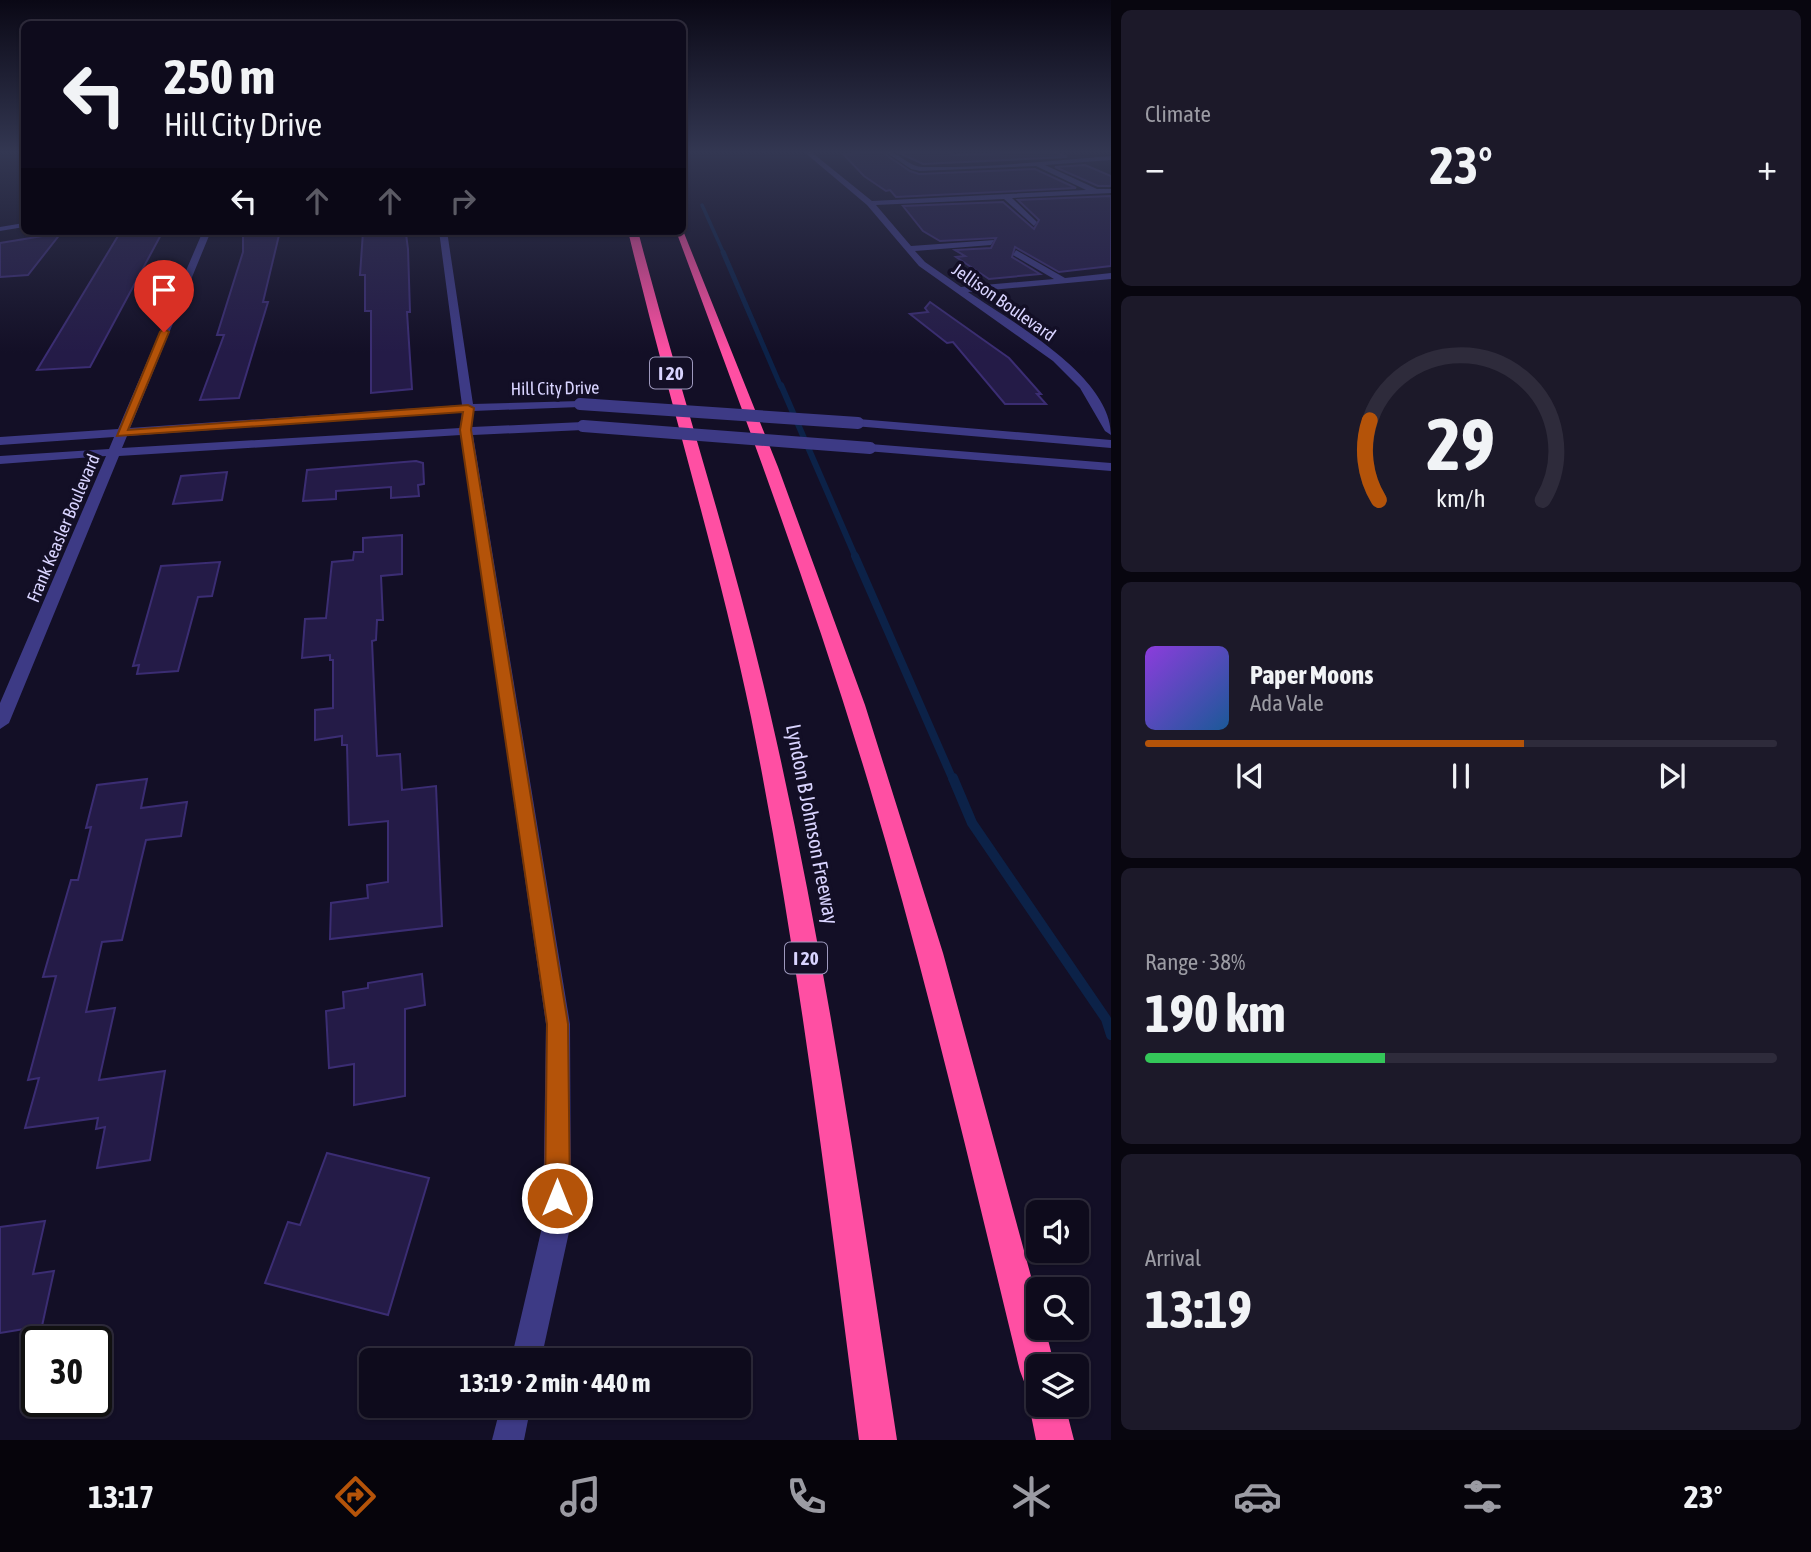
<!DOCTYPE html>
<meta charset="utf-8">
<style>
body{margin:0;font-family:"Asap Condensed",sans-serif;background:#1c1929;color:#f1f3f6;height:100vh;display:flex;flex-direction:column;font-size:26px;white-space:nowrap}
*{box-sizing:border-box;margin:0}
p{font-size:23px;color:#9b9ba3}
.icon{flex:none;width:38px;height:38px;fill:none;stroke:currentColor;stroke-width:2;stroke-linecap:round;stroke-linejoin:round}
.map{position:relative;flex:1;overflow:hidden}
.sheet{display:flex;flex-direction:column;gap:10px;padding:10px;background:#08060f;width:700px}
.sheet>*{flex:none}
.top-card{position:absolute;left:21px;top:21px;width:665px;height:214px;border-radius:10px;box-shadow:0 2px 5px #0004,0 0 0 2px #2e2b3b;background:#0e0b1c;color:#f1f3f6;overflow:hidden}
.fabs{position:absolute;left:1026px;top:1200px;display:grid;gap:14px}
.fabs a{display:grid;place-items:center;width:63px;height:63px;border-radius:10px;background:#0e0b1c;box-shadow:0 2px 5px #0004,0 0 0 2px #2e2b3b;font-size:35px}
.speed{position:absolute;left:21px;top:1326px;display:flex;gap:14px;font-size:35px;font-weight:700;text-align:center}
.speed>*{display:grid;place-content:center;width:91px;height:91px;border-radius:50%;background:#0e0b1c;box-shadow:0 2px 5px #0004,0 0 0 2px #2e2b3b;line-height:1}
.speed .limit{border:4px solid #111;border-radius:10px;background:#fff;color:#111}
.pin{position:absolute;display:grid;place-items:center;width:60px;height:60px;color:#fff;margin:-72px -30px;border-radius:50% 50% 50% 0;rotate:-45deg;box-shadow:0 0 7px #0007}
.pin .icon{rotate:45deg}
.me{position:absolute;width:77px;margin:-38px;rotate:0deg;stroke-linejoin:round;filter:drop-shadow(0 0 5px #0008)}
.turn{display:flex;align-items:center;gap:24px;height:147px;padding:0 28px;font-size:32px}
.turn .icon{width:91px;height:91px;stroke-width:2.5}
.turn b{display:block;font-size:49px;line-height:60px}
.lanes{display:flex;align-items:center;height:66px;padding:0 28px;background:#0003;justify-content:center;gap:35px;direction:ltr}
.lanes .off{opacity:.35}
.big{font-size:52px;font-weight:700;line-height:1.1}
.sheet .tile{flex:1;display:flex;flex-direction:column;justify-content:center;gap:10px;min-width:0;padding:0 24px;border-radius:10px;background:#1c1929}
.sheet .dial{align-items:center;gap:0}
.dial svg{height:182px;overflow:visible;fill:none;stroke:#2e2b3b;stroke-width:7;stroke-linecap:round;text-anchor:middle}
.dial text{fill:#f1f3f6;stroke:none}
.song{display:flex;align-items:center;gap:21px}
.cover{width:84px;height:84px;border-radius:10px;background:linear-gradient(135deg,hsl(270 70% 55%),hsl(210 70% 35%))}
.played{height:7px;border-radius:4px;background:linear-gradient(90deg,#b45309 60%,#2e2b3b 60%)}
.keys{display:flex;justify-content:space-around;direction:ltr}
.heat{display:flex;justify-content:space-between;align-items:center;font-size:38px;direction:ltr}
.charge{height:10px;border-radius:5px;background:linear-gradient(90deg,#34c759 38%,#2e2b3b 0)}
.trip{position:absolute;left:359px;top:1348px;width:392px;height:70px;border-radius:10px;background:#0e0b1c;box-shadow:0 2px 5px #0004,0 0 0 2px #2e2b3b;font-weight:700;line-height:70px;text-align:center}
.dock{display:flex;height:112px;justify-content:space-around;align-items:center;background:#06040b;color:#9b9ba3}
.dock .icon{width:49px;height:49px}
.dock .selected{color:#b45309}
.dock b{font-size:32px;color:#f1f3f6}
main{display:flex;flex:1;min-height:0}
.map>svg:first-child{display:block}
</style>
<main>
<div class="map">
<svg width="1111" height="1440" viewBox="0 0 1111 1440">
<rect width="100%" height="100%" fill="#130f26"/>
<g fill="none" stroke-linecap="round" stroke-linejoin="round">
<path stroke="#0c2248" stroke-width="3.5" d="M 702,205 L 724,254"/>
<path stroke="#0c2248" stroke-width="5" d="M 723,252 L 781,387"/>
<path stroke="#0c2248" stroke-width="6" d="M 781,385 L 856,558"/>
<path stroke="#0c2248" stroke-width="8" d="M 855,556 L 953,780"/>
<path stroke="#0c2248" stroke-width="10" d="M 953,778 L 972,823 L 1106,1019 L 1111,1035"/>
</g>
<g fill="#241b47" stroke="#3b2d73" stroke-width="2">
<path d="M 947,151 L 954,155 L 1054,151 L 1067,157 L 923,164 L 897,152 Z"/>
<path d="M 882,152 L 910,171 L 919,174 L 1035,169 L 1076,188 L 896,197 L 890,190 L 886,191 L 864,176 L 843,154 Z"/>
<path d="M 1085,165 L 1111,176 L 1111,186 L 1098,186 L 1055,167 Z"/>
<path d="M 1111,196 L 1111,266 L 1059,272 L 1015,247 L 1012,257 L 1040,274 L 989,279 L 956,257 L 965,256 L 955,250 L 991,248 L 996,238 L 940,241 L 923,231 L 903,206 L 1003,202 L 1034,229 L 1039,220 L 1018,200 Z"/>
<path d="M 121,231 L 163,231 L 90,367 L 37,370 Z"/>
<path d="M 243,231 L 280,231 L 263,302 L 268,302 L 239,398 L 200,400 L 224,335 L 217,335 L 243,252 Z"/>
<path d="M 398,231 L 398,234 L 406,234 L 408,249 L 410,312 L 407,312 L 412,389 L 371,393 L 371,311 L 365,311 L 365,275 L 360,275 L 363,232 Z"/>
<path d="M 61,233 L 28,275 L 0,277 L 0,243 Z"/>
<path d="M 930,302 L 1009,358 L 1041,394 L 1037,394 L 1046,404 L 1005,404 L 953,342 L 947,343 L 910,314 L 928,312 L 925,308 Z"/>
<path d="M 416,461 L 423,463 L 424,484 L 418,485 L 419,496 L 391,498 L 391,487 L 336,491 L 336,499 L 303,501 L 307,470 Z"/>
<path d="M 227,472 L 222,500 L 173,504 L 181,476 Z"/>
<path d="M 402,535 L 402,574 L 381,576 L 383,620 L 377,620 L 376,640 L 372,641 L 377,756 L 400,754 L 402,790 L 436,786 L 442,926 L 330,939 L 331,903 L 368,898 L 367,885 L 388,882 L 388,821 L 349,825 L 347,745 L 342,745 L 342,736 L 315,740 L 315,710 L 333,708 L 333,660 L 330,660 L 330,655 L 302,658 L 305,619 L 326,618 L 332,562 L 353,560 L 354,552 L 363,552 L 363,538 Z"/>
<path d="M 220,562 L 212,596 L 198,597 L 178,671 L 137,674 L 139,665 L 133,666 L 161,566 Z"/>
<path d="M 147,779 L 141,808 L 187,802 L 181,836 L 146,840 L 122,940 L 102,942 L 86,1012 L 115,1008 L 99,1080 L 165,1071 L 150,1160 L 97,1168 L 105,1127 L 96,1129 L 98,1118 L 25,1128 L 39,1078 L 28,1080 L 56,976 L 43,977 L 71,880 L 78,880 L 91,827 L 86,828 L 97,785 Z"/>
<path d="M 422,974 L 425,1005 L 405,1009 L 405,1096 L 354,1105 L 354,1064 L 329,1068 L 326,1011 L 344,1008 L 343,992 L 368,988 L 368,983 Z"/>
<path d="M 327,1153 L 429,1178 L 388,1315 L 265,1283 L 288,1222 L 300,1225 Z"/>
<path d="M 45,1221 L 33,1274 L 54,1271 L 42,1326 L 0,1333 L 0,1227 Z"/>
</g>
<g fill="none" stroke-linecap="round" stroke-linejoin="round">
<g fill="#3d3a85" fill-rule="evenodd">
<path d="M 803,151 L 810,151 L 872,201 L 1086,190 L 1036,166 L 920,171 L 911,169 L 884,151 C 899,151 908,167 923,167 C 985,168 1048,161 1111,156 L 1111,160 L 1045,165 L 1097,189 L 1111,189 L 1111,193 L 1012,198 L 1037,222 L 1034,226 L 1004,199 L 876,205 L 911,246 L 994,240 L 991,245 L 915,251 L 925,262 L 961,287 L 1054,279 L 1013,255 L 1016,250 L 1065,278 L 1111,273 L 1111,279 L 968,292 C 1012,322 1111,376 1111,435 L 1105,431 L 1080,388 L 1053,361 L 919,266 L 867,205 Z"/>
<path d="M 24,223 L 24,227 L 0,231 L 0,227 Z"/>
<path d="M 203,231 L 211,231 L 130,428 L 462,405 L 439,231 L 447,231 L 473,404 L 580,401 L 586,404 L 580,407 L 473,411 L 472,427 L 583,422 L 589,426 L 583,430 L 473,435 L 570,1024 L 571,1223 L 541,1360 L 511,1360 L 543,1223 L 546,1024 L 461,435 L 119,456 L 9,723 L 0,729 L 0,703 L 106,456 L 0,464 L 0,456 L 109,449 L 114,437 L 0,445 L 0,437 L 118,429 ZM 462,412 L 460,428 L 122,448 L 127,436 Z"/>
<path d="M 858,419 L 1111,440 L 1111,448 L 854,426 L 852,423 Z"/>
<path d="M 870,444 L 1111,463 L 1111,471 L 866,451 L 866,445 Z"/>
<path d="M 501,1405 L 531,1405 L 524,1440 L 492,1440 Z"/>
</g>
<g fill="#ff4fa3" fill-rule="evenodd">
<path d="M 682,228 L 778,467 L 865,705 L 943,953 L 1038,1302 L 1038,1328 L 1045,1328 L 1055,1367 L 1038,1367 L 1038,1389 L 1025,1384 L 1020,1371 C 972,1175 927,978 869,785 C 813,598 744,414 676,231 Z"/>
<path d="M 628,231 L 638,231 C 680,393 734,553 771,717 C 826,955 860,1198 897,1440 L 859,1440 C 828,1199 799,956 751,717 C 717,554 667,394 628,231 Z"/>
<path d="M 1038,1390 L 1038,1405 L 1065,1405 L 1074,1440 L 1036,1440 L 1029,1405 Z"/>
</g>
<g stroke="#3d3a85" stroke-width="12">
<path d="M 580,404 L 858,423"/>
<path d="M 583,426 L 870,448"/>
</g>
</g>
<linearGradient id="sky" x2="0" y2="1"><stop stop-color="#0a0815"/><stop offset="0.43" stop-color="#333752"/><stop offset="1" stop-color="#333752" stop-opacity="0"/></linearGradient>
<rect width="1111" height="353" fill="url(#sky)"/>
<path fill="#b45309" stroke="#753606" stroke-width="2" d="M 164,329 L 169,332 L 128,430 L 468,405 L 474,408 L 471,430 L 568,1024 L 570,1198 L 566,1207 L 557,1210 L 549,1207 L 545,1198 L 547,1024 L 460,430 L 463,412 L 117,436 L 160,332 Z"/>
<g text-anchor="middle" dominant-baseline="central" stroke-width="7" stroke-linejoin="round" paint-order="stroke">
<g font-size="18" fill="#d9d4ff" stroke="#130f26">
<text transform="translate(1004 302) rotate(35)">Jellison Boulevard</text>
<text transform="translate(555 388) rotate(-1)">Hill City Drive</text>
<text transform="translate(63 528) rotate(-67)">Frank Keasler Boulevard</text>
</g>
<g fill="#130f26" stroke="#9e99be" stroke-width="2">
<rect x="650" y="357.5" width="42" height="31" rx="5"/>
<rect x="785" y="942.5" width="42" height="31" rx="5"/>
</g>
<g font-size="19" font-weight="bold" fill="#d9d4ff">
<text x="671" y="373">I 20</text>
<text x="806" y="958">I 20</text>
</g>
<g font-size="21" fill="#d9d4ff" stroke="#130f26">
<text transform="translate(813 824) rotate(79)">Lyndon B Johnson Freeway</text>
</g>
</g>
</svg>
<div class="fabs">
<a><svg class="icon" aria-label="sound" viewBox="0 0 24 24"><path d="M4 9h4l5-4v14l-5-4H4zM17 9q2 3 0 6"/></svg></a>
<a><svg class="icon" aria-label="search" viewBox="0 0 24 24"><circle cx="10" cy="10" r="6"/><path d="M15 15l6 6"/></svg></a>
<a><svg class="icon" aria-label="layers" viewBox="0 0 24 24"><path d="M12 4l9 5-9 5-9-5zM3 14l9 5 9-5"/></svg></a>
</div>
<div class="speed"><div class="limit">30</div></div>
<div class="pin" style="left:164px;top:332px;background:#d93025"><svg class="icon" aria-label="arrive" viewBox="0 0 24 24"><path d="M6 21V4h12l-3 4 3 4H6"/></svg></div>
<svg class="me" style="left:557px;top:1198px" viewBox="-20 -20 40 40"><circle r="17" fill="#b45309" stroke="#fff" stroke-width="3"/><path d="M0-11L8 9 0 5-8 9z" fill="#fff"/></svg>
<div class="trip">13:19 · 2 min · 440 m</div>
<div class="top-card">
<div class="turn"><svg class="icon" aria-label="left" viewBox="0 0 24 24"><path d="M17 20v-9H6M10 6l-5 5 5 5"/></svg><div><b>250 m</b>Hill City Drive</div></div>
<div class="lanes"><svg class="icon" aria-label="left" viewBox="0 0 24 24"><path d="M17 20v-9H6M10 6l-5 5 5 5"/></svg><svg class="icon off" aria-label="ahead" viewBox="0 0 24 24"><path d="M12 20V5M6 11l6-6 6 6"/></svg><svg class="icon off" aria-label="ahead" viewBox="0 0 24 24"><path d="M12 20V5M6 11l6-6 6 6"/></svg><svg class="icon off" aria-label="right" viewBox="0 0 24 24"><path d="M7 20v-9h11M14 6l5 5-5 5"/></svg></div>
</div>
</div>
<section class="sheet">
<div class="tile"><p>Climate</p>
<div class="heat"><a>−</a><b class="big">23°</b><a>+</a></div>
</div>
<div class="tile dial"><svg viewBox="0 0 100 80">
<path d="M14 69A42 42 0 1 1 86 69"/>
<path d="M14 69A42 42 0 0 1 10 34" stroke="#b45309"/>
<text x="50" y="56" font-size="32" font-weight="700">29</text>
<text x="50" y="72" font-size="11">km/h</text>
</svg></div>
<div class="tile">
<div class="song"><i class="cover"></i><div><b>Paper Moons</b><p>Ada Vale</p></div></div>
<div class="played"></div>
<div class="keys"><svg class="icon" aria-label="previous" viewBox="0 0 24 24"><path d="M18 5L8 12l10 7zM5 5v14"/></svg><svg class="icon" aria-label="pause" viewBox="0 0 24 24"><path d="M8 5v14M16 5v14"/></svg><svg class="icon" aria-label="next" viewBox="0 0 24 24"><path d="M6 5l10 7-10 7zM19 5v14"/></svg></div>
</div>
<div class="tile"><p>Range · 38%</p><b class="big">190 km</b><div class="charge"></div></div>
<div class="tile"><p>Arrival</p><b class="big">13:19</b></div>
</section>
</main>
<nav class="dock">
<b>13:17</b>
<svg class="icon selected" aria-label="directions" viewBox="0 0 24 24"><path d="M12 3l9 9-9 9-9-9zM9 14v-3h6M13 9l2 2-2 2"/></svg>
<svg class="icon" aria-label="music" viewBox="0 0 24 24"><path d="M9 18V5l10-2v13"/><circle cx="6" cy="18" r="3"/><circle cx="16" cy="16" r="3"/></svg>
<svg class="icon" aria-label="phone" viewBox="0 0 24 24"><path d="M5 4h4l2 5-3 2q2 4 5 5l2-3 5 2v4C11 20 4 13 5 4z"/></svg>
<svg class="icon" aria-label="climate" viewBox="0 0 24 24"><path d="M12 3v18M4 7l16 10M4 17L20 7"/></svg>
<svg class="icon" aria-label="car" viewBox="0 0 24 24"><path d="M5 17H2v-5l4-1 3-4h7l3 4 3 1v5h-3M9 17h6M6 11h13"/><circle cx="7" cy="17" r="2"/><circle cx="17" cy="17" r="2"/></svg>
<svg class="icon" aria-label="filters" viewBox="0 0 24 24"><path d="M4 7h16M4 17h16"/><circle cx="9" cy="7" r="2"/><circle cx="15" cy="17" r="2"/></svg>
<b>23°</b>
</nav>
